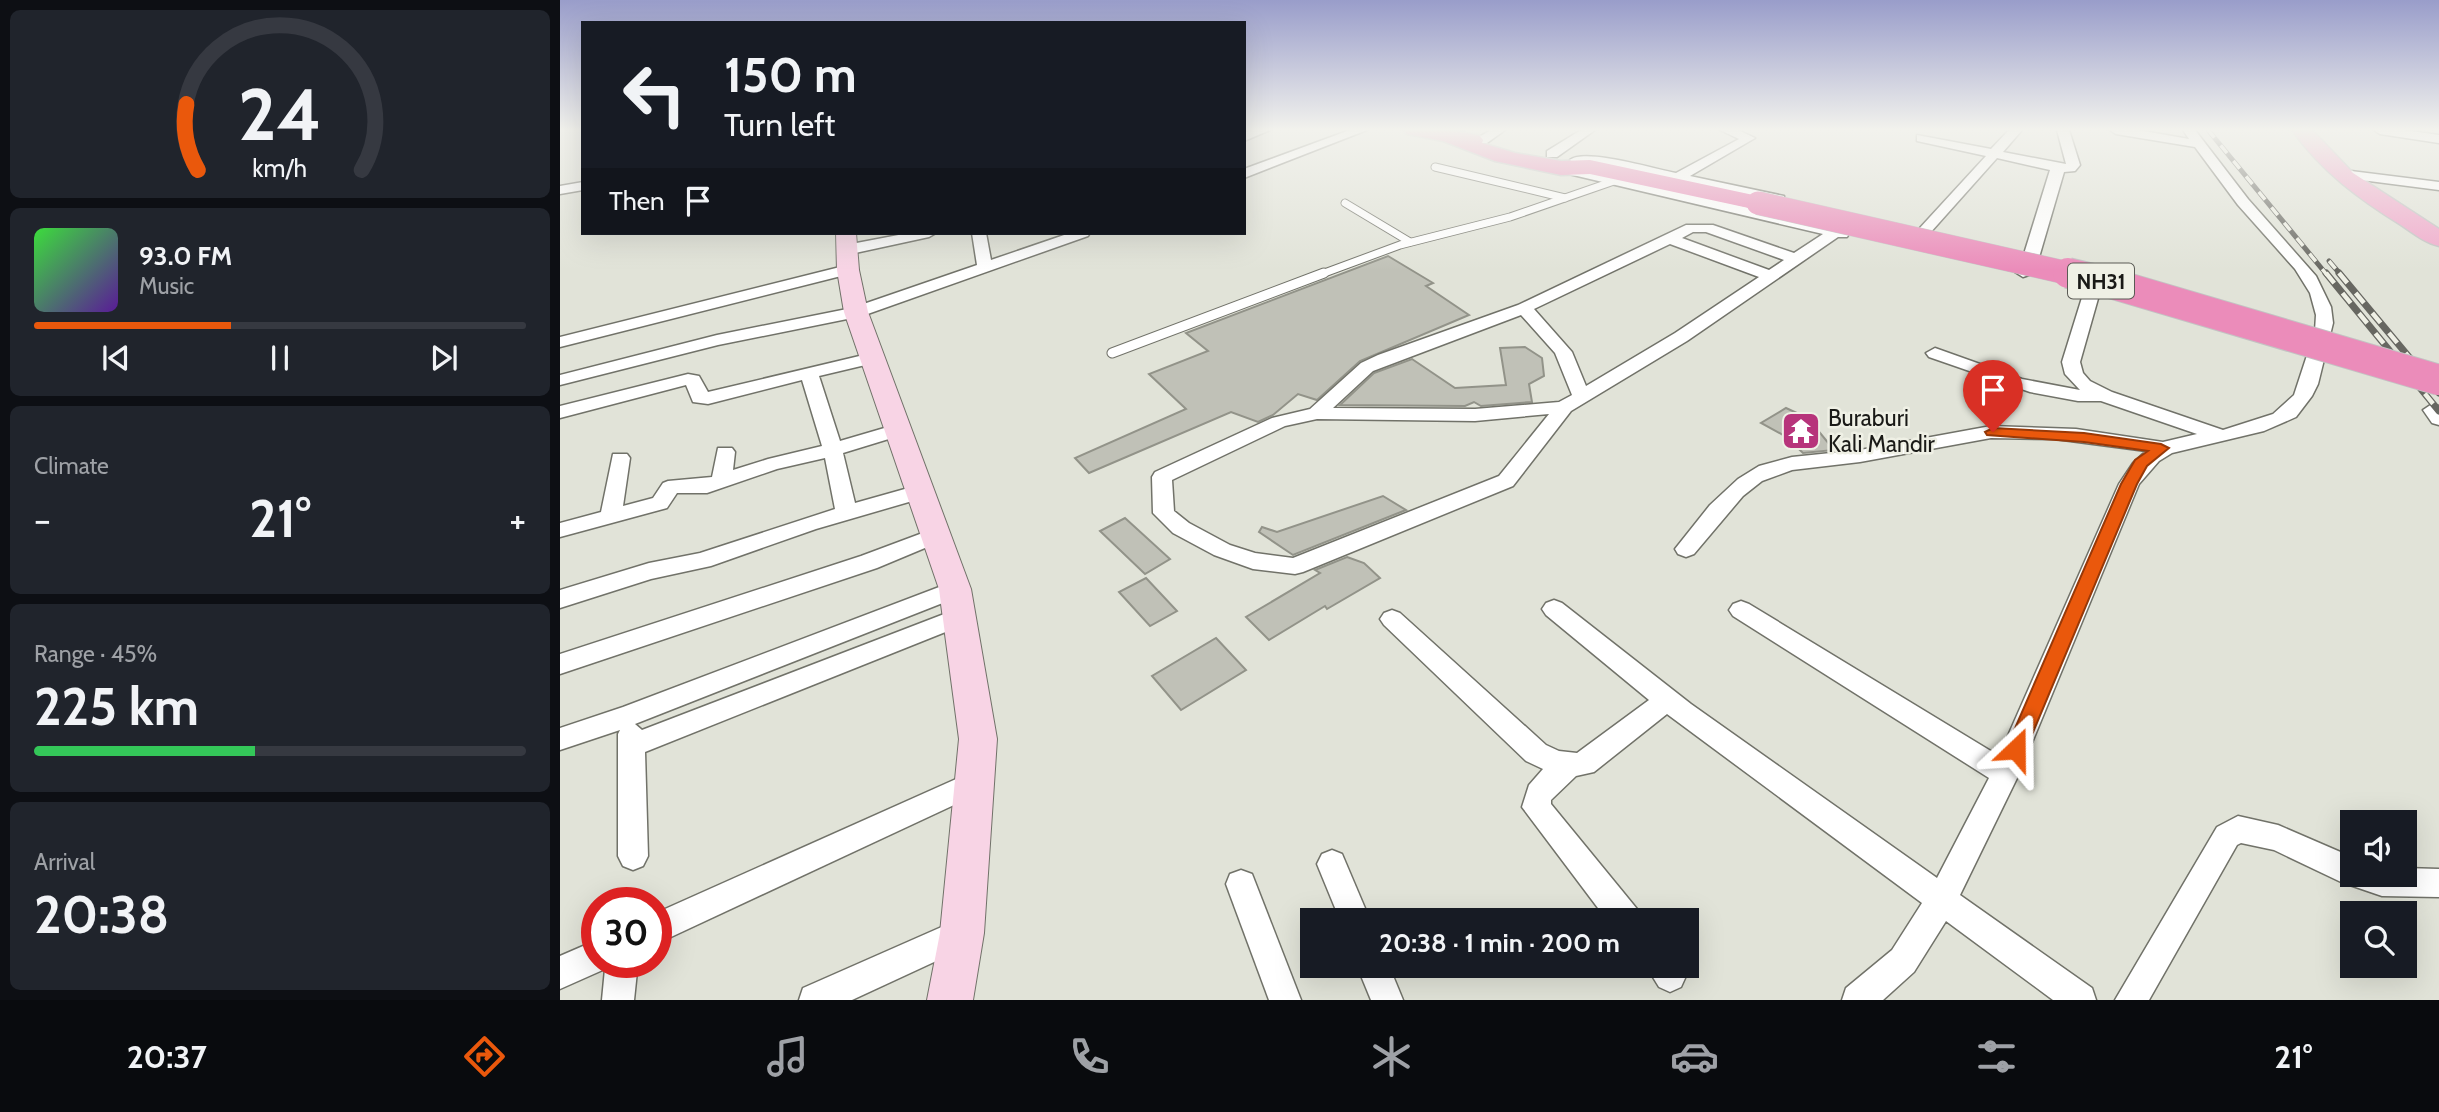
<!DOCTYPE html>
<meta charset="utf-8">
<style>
body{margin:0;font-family:Cabin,sans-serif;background:#20242c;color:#f1f3f6;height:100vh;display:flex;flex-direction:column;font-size:26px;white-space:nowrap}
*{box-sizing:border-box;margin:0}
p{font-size:23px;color:#9ea1a6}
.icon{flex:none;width:38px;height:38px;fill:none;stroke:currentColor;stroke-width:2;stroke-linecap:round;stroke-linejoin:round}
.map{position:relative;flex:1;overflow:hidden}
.sheet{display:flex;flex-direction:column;gap:10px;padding:10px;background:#0d0f14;width:560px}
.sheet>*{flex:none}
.guide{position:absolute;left:21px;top:21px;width:665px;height:214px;border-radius:0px;box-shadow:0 7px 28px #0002;background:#171b24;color:#f1f3f6;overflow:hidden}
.fabs{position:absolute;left:1780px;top:810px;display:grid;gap:14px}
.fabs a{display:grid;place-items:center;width:77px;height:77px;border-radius:0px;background:#171b24;box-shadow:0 7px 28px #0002;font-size:35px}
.speed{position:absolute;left:21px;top:887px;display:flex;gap:14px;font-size:35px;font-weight:700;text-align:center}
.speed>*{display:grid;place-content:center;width:91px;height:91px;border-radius:50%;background:#171b24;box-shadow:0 7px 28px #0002;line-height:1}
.speed .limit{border:10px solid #d22;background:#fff;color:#111}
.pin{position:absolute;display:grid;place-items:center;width:60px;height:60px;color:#fff;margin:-72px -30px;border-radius:50% 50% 50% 0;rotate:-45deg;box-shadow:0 0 7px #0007}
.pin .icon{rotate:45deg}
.me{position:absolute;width:77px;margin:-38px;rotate:23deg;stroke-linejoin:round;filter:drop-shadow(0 0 5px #0008)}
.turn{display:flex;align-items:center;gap:24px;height:147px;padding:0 28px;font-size:32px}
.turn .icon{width:91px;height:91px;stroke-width:2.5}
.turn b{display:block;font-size:49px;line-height:60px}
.then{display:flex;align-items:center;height:66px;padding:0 28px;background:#0003;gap:14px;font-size:26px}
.big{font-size:52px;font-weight:700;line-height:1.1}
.sheet .widget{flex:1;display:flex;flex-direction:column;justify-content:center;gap:10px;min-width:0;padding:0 24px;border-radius:10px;background:#20242c}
.sheet .dial{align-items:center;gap:0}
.dial svg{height:182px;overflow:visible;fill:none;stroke:#363941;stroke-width:7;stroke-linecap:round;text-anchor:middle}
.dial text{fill:#f1f3f6;stroke:none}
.song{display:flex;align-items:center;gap:21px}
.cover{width:84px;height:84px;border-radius:10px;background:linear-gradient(135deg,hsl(120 70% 55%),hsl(270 70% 35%))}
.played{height:7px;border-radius:4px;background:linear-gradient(90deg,#ea580c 40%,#363941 40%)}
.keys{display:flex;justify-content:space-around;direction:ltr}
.heat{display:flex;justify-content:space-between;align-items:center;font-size:38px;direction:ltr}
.charge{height:10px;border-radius:5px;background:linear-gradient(90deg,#34c759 45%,#363941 0)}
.trip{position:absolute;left:740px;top:908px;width:399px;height:70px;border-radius:0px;background:#171b24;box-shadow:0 7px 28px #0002;font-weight:700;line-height:70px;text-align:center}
.tabs{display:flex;height:112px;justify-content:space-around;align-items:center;background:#090b0e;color:#9ea1a6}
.tabs .icon{width:49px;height:49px}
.tabs .on{color:#ea580c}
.tabs b{font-size:32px;color:#f1f3f6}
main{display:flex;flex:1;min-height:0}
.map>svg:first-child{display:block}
</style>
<main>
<section class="sheet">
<div class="widget dial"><svg viewBox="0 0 100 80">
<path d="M14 69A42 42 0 1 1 86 69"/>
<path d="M14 69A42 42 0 0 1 9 40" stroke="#ea580c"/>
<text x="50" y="56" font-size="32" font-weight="700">24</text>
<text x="50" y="72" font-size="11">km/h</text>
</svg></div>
<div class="widget">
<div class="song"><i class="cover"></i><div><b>93.0 FM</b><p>Music</p></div></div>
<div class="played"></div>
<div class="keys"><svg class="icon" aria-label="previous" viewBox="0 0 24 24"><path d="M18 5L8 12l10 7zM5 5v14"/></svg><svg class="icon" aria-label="pause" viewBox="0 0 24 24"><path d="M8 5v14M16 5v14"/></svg><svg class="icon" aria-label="next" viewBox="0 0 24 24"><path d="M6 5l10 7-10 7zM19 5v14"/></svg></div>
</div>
<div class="widget"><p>Climate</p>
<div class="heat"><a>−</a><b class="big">21°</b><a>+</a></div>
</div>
<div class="widget"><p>Range · 45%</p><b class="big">225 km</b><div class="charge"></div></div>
<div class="widget"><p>Arrival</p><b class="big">20:38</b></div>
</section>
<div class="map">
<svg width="1879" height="1000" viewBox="0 0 1879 1000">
<rect width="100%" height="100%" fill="#e1e3d8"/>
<g fill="#c0c1b7" stroke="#929389" stroke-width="2">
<path d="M 828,256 L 873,283 L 866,286 L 909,315 L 800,361 L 757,400 L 738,394 L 713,415 L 698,422 L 671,412 L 529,473 L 515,458 L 626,409 L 589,374 L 648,351 L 626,333 Z"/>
<path d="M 965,347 L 982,358 L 984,376 L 969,384 L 972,402 L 921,406 L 914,402 L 905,406 L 780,405 L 814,373 L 852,359 L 895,388 L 946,385 L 940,348 Z"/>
<path d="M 1226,408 L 1248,418 L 1274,450 L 1243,453 L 1225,436 L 1201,423 Z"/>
<path d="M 823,496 L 846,510 L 733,555 L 699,532 L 702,527 L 717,532 Z"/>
<path d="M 565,518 L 610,559 L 585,574 L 540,531 Z"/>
<path d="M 787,557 L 804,563 L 820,578 L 767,609 L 765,606 L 709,640 L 686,617 L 760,573 L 755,570 Z"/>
<path d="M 586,578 L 617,611 L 590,626 L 559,592 Z"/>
<path d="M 656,638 L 686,670 L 621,710 L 592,676 Z"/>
</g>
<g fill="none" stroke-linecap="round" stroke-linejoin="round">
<g stroke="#717269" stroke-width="9">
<g id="service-far1">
<path d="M 875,167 L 1005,198"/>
<path d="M 785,203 L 850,242"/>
<path d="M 759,275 L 840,245 L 950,217 L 1054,181"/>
</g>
</g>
<g stroke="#717269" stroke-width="11">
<path id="service" d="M 552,353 L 764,273"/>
</g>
<g stroke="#717269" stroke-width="3">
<g id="minor">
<path d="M 692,130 L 710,130 L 684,141 L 684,133 Z"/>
<path d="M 790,130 L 807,130 L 684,178 L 684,169 Z"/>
<path d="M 931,130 L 945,130 L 927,143 L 919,143 L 919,137 Z"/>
<path d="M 1021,130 L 1035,130 L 997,157 L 987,157 L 987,151 Z"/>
<path d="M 1160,130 L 1178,130 L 1195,138 L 1130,176 L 1224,196 L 1224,202 L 1219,203 L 1034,164 L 1016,164 L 1010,160 C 1025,148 1094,169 1116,173 L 1179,139 Z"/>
<path d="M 1449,130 L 1462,130 L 1443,152 L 1506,164 L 1497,130 L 1509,130 L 1520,165 L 1515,171 L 1504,172 L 1480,254 L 1469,275 L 1463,277 L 1455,272 L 1464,254 L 1490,170 L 1437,158 L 1370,233 L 1360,233 L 1358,230 L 1426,156 L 1357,141 L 1357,135 L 1431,149 Z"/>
<path d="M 1550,130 L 1578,130 L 1629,139 L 1623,130 L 1635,130 L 1688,199 L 1756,276 L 1771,307 L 1773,323 L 1758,384 L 1752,396 L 1736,417 L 1704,431 L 1612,453 L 1599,461 L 1579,484 L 1459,774 L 1400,895 L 1532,988 L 1536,1000 L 1493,1000 L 1386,921 L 1354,972 L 1323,1000 L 1282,1000 L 1286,988 L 1332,950 L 1362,903 L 1107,714 L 1034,772 L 1016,776 L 991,800 L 991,804 L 1077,909 L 1081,920 L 1047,920 L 962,807 L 969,785 L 983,769 L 966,761 L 824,625 L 820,619 L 824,613 L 832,610 L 840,613 L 986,745 L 999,751 L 1017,753 L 1089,700 L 986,615 L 982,609 L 986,603 L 994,600 L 1002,603 L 1131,704 L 1377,878 L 1429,778 L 1173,616 L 1169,610 L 1173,604 L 1181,601 L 1189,604 L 1439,756 L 1559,484 L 1573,463 L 1586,451 L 1495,439 L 1431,438 L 1300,462 L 1232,470 L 1202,481 L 1183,496 L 1134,554 L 1126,557 L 1118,554 L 1115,549 L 1150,505 L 1178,479 L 1199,466 L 1232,457 L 1300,450 L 1431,426 L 1516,429 L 1603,442 L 1637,434 L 1541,401 L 1518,401 L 1470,392 L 1369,357 L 1366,353 L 1375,348 L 1462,379 L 1520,390 L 1505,374 L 1502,362 L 1525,288 L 1533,283 L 1541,288 L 1520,362 L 1523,373 L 1530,381 L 1552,392 L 1663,430 L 1713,414 L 1734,395 L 1755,331 L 1756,315 L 1750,293 L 1735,269 L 1678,205 L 1635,147 L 1556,134 Z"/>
<path d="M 1814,130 L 1844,130 L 1879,135 L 1879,143 L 1820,134 Z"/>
<path d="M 1001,164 L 1276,228 L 1289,234 L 1287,237 L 1278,237 L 1127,341 L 1011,411 L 953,486 L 743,572 L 735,574 L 693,569 L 654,555 L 613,533 L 593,513 L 592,477 L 595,472 L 712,418 L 750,409 L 801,363 L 818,355 L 958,305 L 1126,225 L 1153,225 L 1234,253 L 1263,234 L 996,171 L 996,165 ZM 1133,232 L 1146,232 L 1224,260 L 1209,270 L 1122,238 ZM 1110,244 L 1199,277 L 1115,333 L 1026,386 L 1012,352 L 974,309 ZM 961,315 L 995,353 L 1012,395 L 999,402 L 915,409 L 773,408 L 813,371 ZM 989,414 L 939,476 L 733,558 L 695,553 L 670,545 L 629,523 L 614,511 L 612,480 L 725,426 L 757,419 L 915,421 Z"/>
<path d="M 1783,170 L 1879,182 L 1879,190 L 1778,177 L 1776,174 Z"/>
<path d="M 23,182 L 23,190 L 0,194 L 0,186 Z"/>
<path d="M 349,233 L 376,233 L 369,237 L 286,255 L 278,250 L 286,245 Z"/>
<path d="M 412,233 L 426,233 L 431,260 L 510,233 L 530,233 L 528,236 L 302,316 L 158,345 L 0,385 L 0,375 L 157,335 L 292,308 L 417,265 Z"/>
<path d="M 288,265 L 293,267 L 296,270 L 293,273 L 0,347 L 0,337 Z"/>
<path d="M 312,353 L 321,358 L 318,362 L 259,376 L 280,441 L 338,424 L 348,430 L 345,434 L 283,453 L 295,503 L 359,485 L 366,487 L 369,492 L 366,497 L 256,529 L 151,566 L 91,579 L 0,608 L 0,590 L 89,563 L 140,553 L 275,509 L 265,458 L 217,469 L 147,493 L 117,493 L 107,508 L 0,537 L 0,523 L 41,512 L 53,454 L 67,454 L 70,458 L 63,506 L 93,498 L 103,483 L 108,481 L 152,477 L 158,448 L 172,448 L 175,452 L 173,470 L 208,459 L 262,446 L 242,380 L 148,404 L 133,402 L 126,385 L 0,418 L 0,406 L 128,374 L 139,376 L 148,392 Z"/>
<path d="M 1872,404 L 1879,406 L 1879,425 L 1872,423 L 1863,410 Z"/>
<path d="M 376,528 L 384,530 L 387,535 L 384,540 L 317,568 L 0,674 L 0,654 L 301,556 Z"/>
<path d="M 395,581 L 403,583 L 407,589 L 403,595 L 75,724 L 82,730 L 392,611 L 400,608 L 408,611 L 412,617 L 408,623 L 85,752 L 88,856 L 83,866 L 73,870 L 63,866 L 58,856 L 58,734 L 60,730 L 0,750 L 0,728 L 63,707 Z"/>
<path d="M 414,771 L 424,775 L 428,783 L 424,791 L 96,944 L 96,913 Z"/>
<path d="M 1678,816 L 1718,825 L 1792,857 L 1792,875 L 1844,875 L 1844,868 L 1879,869 L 1879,897 L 1822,896 L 1781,882 L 1714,850 L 1681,843 L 1677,845 L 1589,1000 L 1555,1000 L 1657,827 Z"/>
<path d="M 772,850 L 782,854 L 810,920 L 780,920 L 757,864 L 762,854 Z"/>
<path d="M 681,870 L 692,874 L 741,1000 L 709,1000 L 666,884 L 670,874 Z"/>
<path d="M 402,918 L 413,922 L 418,933 L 413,944 L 292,1000 L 239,1000 L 243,988 Z"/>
<path d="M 37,940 L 37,962 L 78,962 L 74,1000 L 42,1000 L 45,969 L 0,989 L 0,956 Z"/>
<path d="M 797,966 L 829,966 L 843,1000 L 811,1000 Z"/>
<path d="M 1086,966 L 1122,966 L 1126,976 L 1121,987 L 1110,992 L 1099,987 Z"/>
</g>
</g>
<g stroke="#717269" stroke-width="2">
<path id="secondary" d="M 276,233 L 296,233 L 299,270 L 308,312 L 411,589 L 437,739 L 424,933 L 413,1000 L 367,1000 L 380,933 L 399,739 L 379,589 L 284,312 L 277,270 Z"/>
</g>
<g stroke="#c3c3c3" stroke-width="3">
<path id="primary" d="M 1732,130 L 1752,130 L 1793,173 L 1879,229 L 1879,246 C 1865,243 1853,233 1841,225 C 1799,199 1761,171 1732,130 Z"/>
</g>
<g stroke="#c3c3c3" stroke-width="3">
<path id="trunk" d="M 844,130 C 870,130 895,129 920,136 L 923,140 L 922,143 L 955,153 L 1001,161 L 1030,160 L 1198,196 L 1206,198 L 1210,203 L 1206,208 L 1198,210 L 1030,174 L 1001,175 L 935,161 L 883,141 L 847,134 Z"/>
</g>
<use href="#service-far1" stroke="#fff" stroke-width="7"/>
<use href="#service" stroke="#fff" stroke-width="9"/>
<use href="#minor" fill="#fff" fill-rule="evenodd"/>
<use href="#secondary" fill="#f8d4e5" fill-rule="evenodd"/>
<use href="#primary" fill="#f0a9cb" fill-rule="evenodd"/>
<use href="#trunk" fill="#eb8cba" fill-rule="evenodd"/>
<g stroke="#676761" stroke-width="5">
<g id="rail-far1">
<path d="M 1648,130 L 1767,275"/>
<path d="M 1769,261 L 1781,275"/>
</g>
</g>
<g stroke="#676761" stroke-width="7">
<g id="rail">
<path d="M 1766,273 L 1879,411"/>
<path d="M 1779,273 L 1879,393"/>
</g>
</g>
<use href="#rail-far1" stroke="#eff0e5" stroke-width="3.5" stroke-dasharray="10" stroke-linecap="butt"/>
<use href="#rail" stroke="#eff0e5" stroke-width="4.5" stroke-dasharray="13" stroke-linecap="butt"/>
<g stroke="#c3c3c3" stroke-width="24" stroke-linecap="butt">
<path id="trunk-bridge-far1" d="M 1198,203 L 1516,275"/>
</g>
<g stroke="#c3c3c3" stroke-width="32" stroke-linecap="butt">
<path id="trunk-bridge" d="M 1508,273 L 1550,283 L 1879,380"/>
</g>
<use href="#trunk-bridge-far1" stroke="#eb8cba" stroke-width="23"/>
<use href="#trunk-bridge" stroke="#eb8cba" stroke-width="30"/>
</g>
<linearGradient id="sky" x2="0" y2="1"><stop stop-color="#999dca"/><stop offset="0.48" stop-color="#f2f2ed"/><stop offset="1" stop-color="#f2f2ed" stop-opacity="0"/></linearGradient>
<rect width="1879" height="270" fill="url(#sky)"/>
<path fill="#ea580c" stroke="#983908" stroke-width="2" d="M 1433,428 L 1524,433 L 1601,444 L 1609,448 L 1587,466 L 1577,484 L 1466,749 L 1463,755 L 1456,758 L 1449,755 L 1446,749 L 1561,484 L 1575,460 L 1588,451 L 1524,442 L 1427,435 L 1425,432 Z"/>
<defs>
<g id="temple-square" transform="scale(2.0125)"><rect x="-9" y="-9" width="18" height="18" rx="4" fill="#b7347b" stroke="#eff0e5"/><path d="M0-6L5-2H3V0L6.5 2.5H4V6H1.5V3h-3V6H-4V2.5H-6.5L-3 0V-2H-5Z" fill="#fff"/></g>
</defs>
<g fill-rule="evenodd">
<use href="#temple-square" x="1241" y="431"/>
</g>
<g text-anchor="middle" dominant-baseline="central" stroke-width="5" stroke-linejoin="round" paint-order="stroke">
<rect fill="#eff0e5" stroke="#5a5a55" stroke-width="2" x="1508" y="263.5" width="66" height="35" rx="5"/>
<g font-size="21" font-weight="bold" fill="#1a1a17">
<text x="1541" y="281">NH31</text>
</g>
<g font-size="23" fill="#1a1a17" stroke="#eff0e5" text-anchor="start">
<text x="1268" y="418">Buraburi<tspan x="1268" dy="26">Kali Mandir</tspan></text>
</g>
</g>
</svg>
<div class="fabs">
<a><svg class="icon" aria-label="sound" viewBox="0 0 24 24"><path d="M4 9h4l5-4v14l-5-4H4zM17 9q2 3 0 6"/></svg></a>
<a><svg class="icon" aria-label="search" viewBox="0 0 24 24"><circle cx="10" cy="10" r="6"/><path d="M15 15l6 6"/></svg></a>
</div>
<div class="speed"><div class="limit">30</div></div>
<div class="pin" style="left:1433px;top:432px;background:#d93025"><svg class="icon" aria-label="arrive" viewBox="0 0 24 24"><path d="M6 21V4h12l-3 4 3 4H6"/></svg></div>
<svg class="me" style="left:1456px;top:749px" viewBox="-20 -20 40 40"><path d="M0-17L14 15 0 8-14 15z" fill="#ea580c" stroke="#fff" stroke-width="4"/></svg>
<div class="trip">20:38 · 1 min · 200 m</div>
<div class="guide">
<div class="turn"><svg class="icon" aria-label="left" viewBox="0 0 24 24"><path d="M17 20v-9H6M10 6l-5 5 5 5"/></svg><div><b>150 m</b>Turn left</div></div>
<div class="then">Then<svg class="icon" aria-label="arrive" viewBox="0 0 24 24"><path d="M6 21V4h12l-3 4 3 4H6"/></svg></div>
</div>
</div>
</main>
<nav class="tabs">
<b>20:37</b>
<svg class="icon on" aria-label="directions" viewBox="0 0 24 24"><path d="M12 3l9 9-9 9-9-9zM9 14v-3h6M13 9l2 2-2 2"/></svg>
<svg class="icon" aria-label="music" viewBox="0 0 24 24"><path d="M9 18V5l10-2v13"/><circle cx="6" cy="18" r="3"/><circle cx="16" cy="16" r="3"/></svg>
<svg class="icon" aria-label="phone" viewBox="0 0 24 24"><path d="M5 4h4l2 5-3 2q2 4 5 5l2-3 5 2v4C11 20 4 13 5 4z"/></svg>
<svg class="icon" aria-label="climate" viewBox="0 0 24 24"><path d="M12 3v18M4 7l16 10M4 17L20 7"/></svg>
<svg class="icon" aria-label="car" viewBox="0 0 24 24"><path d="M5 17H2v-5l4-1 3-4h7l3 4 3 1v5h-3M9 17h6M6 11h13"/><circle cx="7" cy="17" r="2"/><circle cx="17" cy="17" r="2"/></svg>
<svg class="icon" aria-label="filters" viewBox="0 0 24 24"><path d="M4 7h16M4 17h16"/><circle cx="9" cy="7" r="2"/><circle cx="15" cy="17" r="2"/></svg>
<b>21°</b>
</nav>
